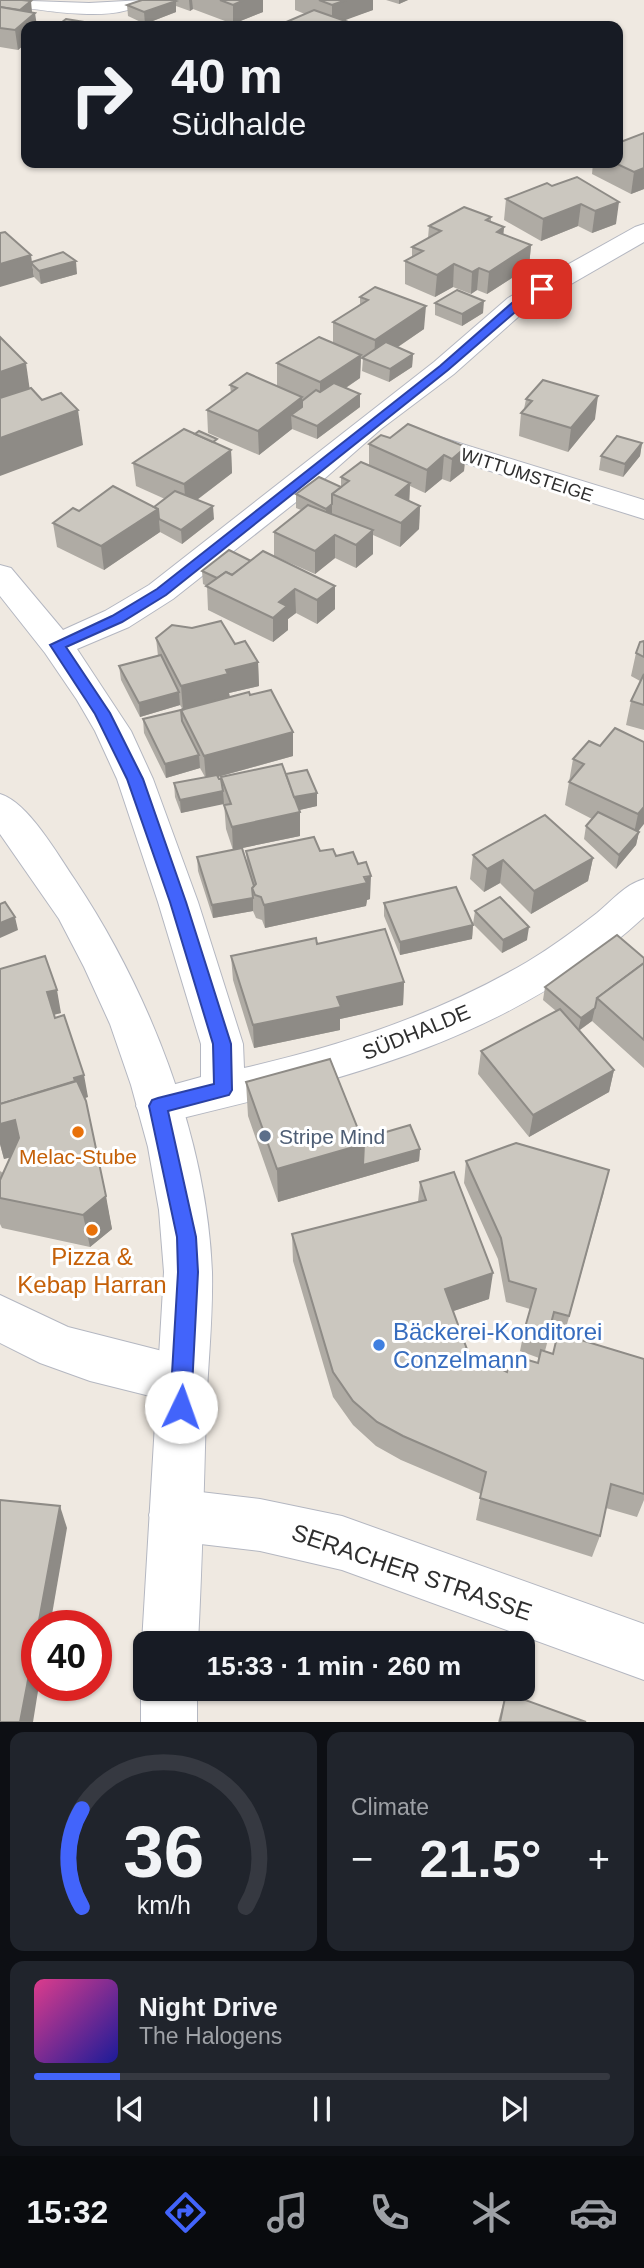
<!DOCTYPE html>
<meta charset="utf-8">
<style>
body{margin:0;font-family:Helvetica,sans-serif;background:#20242c;color:#f1f3f6;height:100vh;display:flex;flex-direction:column;font-size:26px;white-space:nowrap}
*{box-sizing:border-box;margin:0}
p{font-size:23px;color:#9ea1a6}
.icon{flex:none;width:38px;height:38px;fill:none;stroke:currentColor;stroke-width:2;stroke-linecap:round;stroke-linejoin:round}
.map{position:relative;height:1722px;overflow:hidden}
.panel{display:flex;flex-direction:column;gap:10px;padding:10px;background:#0d0f14;flex:1}
.panel>*{flex:none}
.guide{position:absolute;left:21px;top:21px;width:602px;height:147px;border-radius:14px;box-shadow:0 2px 5px #0004;background:#171b24;color:#f1f3f6;overflow:hidden}
.speed{position:absolute;left:21px;top:1610px;display:flex;gap:14px;font-size:35px;font-weight:700;text-align:center}
.speed>*{display:grid;place-content:center;width:91px;height:91px;border-radius:50%;background:#171b24;box-shadow:0 2px 5px #0004;line-height:1}
.speed .limit{border:10px solid #d22;background:#fff;color:#111}
.pin{position:absolute;display:grid;place-items:center;width:60px;height:60px;color:#fff;margin:-30px;border-radius:14px;box-shadow:0 4px 10px #0006}
.me{position:absolute;width:77px;margin:-38px;rotate:3deg;stroke-linejoin:round;filter:drop-shadow(0 0 5px #0008)}
.turn{display:flex;align-items:center;gap:24px;height:147px;padding:0 35px;font-size:32px}
.turn .icon{width:91px;height:91px;stroke-width:2.5}
.turn b{display:block;font-size:49px;line-height:60px}
.big{font-size:52px;font-weight:700;line-height:1.1}
.panel .widget{flex:1;display:flex;flex-direction:column;justify-content:center;gap:10px;min-width:0;padding:0 24px;border-radius:14px;background:#20242c}
.panel .dial{align-items:center;gap:0}
.dial svg{height:182px;overflow:visible;fill:none;stroke:#363941;stroke-width:7;stroke-linecap:round;text-anchor:middle}
.dial text{fill:#f1f3f6;stroke:none}
.song{display:flex;align-items:center;gap:21px}
.cover{width:84px;height:84px;border-radius:10px;background:linear-gradient(135deg,hsl(330 70% 55%),hsl(240 70% 35%))}
.played{height:7px;border-radius:4px;background:linear-gradient(90deg,#4264fb 15%,#363941 15%)}
.keys{display:flex;justify-content:space-around;direction:ltr}
.heat{display:flex;justify-content:space-between;align-items:center;font-size:38px;direction:ltr}
.panel .tiles{flex:1;display:grid;gap:10px;grid-template-columns:1fr 1fr}
.widget:last-child{grid-column:span 2}
.trip{position:absolute;left:133px;top:1631px;width:402px;height:70px;border-radius:14px;background:#171b24;box-shadow:0 2px 5px #0004;font-weight:700;line-height:70px;text-align:center}
.menu{display:flex;height:112px;justify-content:space-around;align-items:center;background:#090b0e;color:#9ea1a6}
.menu .icon{width:49px;height:49px}
.menu .active{color:#4264fb}
.menu b{font-size:32px;color:#f1f3f6}
.map>svg:first-child{display:block}
</style>
<div class="map">
<svg width="644" height="1722" viewBox="0 0 644 1722">
<rect width="100%" height="100%" fill="#efe9e1"/>
<g fill="none" stroke-linecap="round" stroke-linejoin="round">
<g stroke="#b4b7c1" stroke-width="2">
<g id="street">
<path d="M 3,0 L 89,3 L 144,0 C 125,25 41,10 13,6 L 6,4 Z"/>
<path d="M 644,224 L 644,242 L 526,310 L 454,374 L 381,429 L 315,487 L 173,599 L 129,627 L 77,649 L 131,731 L 153,779 L 198,902 L 243,1044 L 244,1068 C 344,1045 438,1014 527,962 C 552,947 575,930 597,913 C 613,900 624,885 644,879 L 644,917 C 506,1044 334,1081 158,1124 L 143,1119 L 136,1106 L 143,1093 L 201,1077 L 201,1044 L 158,902 L 117,779 L 95,731 L 77,700 L 45,653 L 0,596 L 0,565 L 11,568 L 63,630 L 105,611 L 149,585 L 434,362 L 508,298 L 635,227 Z"/>
<path d="M 417,430 L 644,500 L 644,519 L 407,445 L 402,439 L 407,433 Z"/>
<path d="M 0,1295 L 68,1327 L 182,1356 L 200,1363 L 207,1380 L 200,1397 L 182,1404 L 90,1381 L 40,1363 L 0,1343 Z"/>
<path d="M 175,1489 L 260,1499 L 342,1516 L 644,1624 L 644,1680 L 342,1570 L 260,1551 L 175,1541 L 156,1534 L 149,1515 L 156,1496 Z"/>
</g>
</g>
<g stroke="#b4b7c1" stroke-width="2">
<g id="secondary">
<path d="M 0,794 C 28,802 58,855 75,880 C 149,991 207,1138 212,1272 C 213,1317 208,1364 206,1410 C 204,1488 202,1566 198,1643 L 145,1643 L 145,1650 L 142,1643 L 164,1272 L 159,1210 L 148,1147 L 131,1085 L 110,1024 L 84,967 L 59,919 L 0,834 Z"/>
<path d="M 145,1678 L 145,1689 L 197,1689 L 197,1722 L 141,1722 L 141,1689 Z"/>
</g>
</g>
<use href="#street" fill="#fff" fill-rule="evenodd"/>
<use href="#secondary" fill="#fff" fill-rule="evenodd"/>
</g>
<g fill="#afaba4" fill-rule="evenodd">
<path d="M 0,0 L 26,26 L 26,43 L 18,50 L 0,47 Z"/>
<path d="M 142,0 L 263,0 L 263,12 L 233,24 L 193,9 L 190,11 L 176,6 L 176,12 L 145,24 L 128,16 L 127,5 Z"/>
<path d="M 295,0 L 373,0 L 373,10 L 343,20 L 351,23 L 351,26 L 277,26 L 305,14 L 295,10 Z"/>
<path d="M 386,0 L 408,0 L 399,4 Z"/>
<path d="M 644,133 L 644,189 L 631,194 L 592,174 L 593,163 L 618,163 Z"/>
<path d="M 547,183 L 616,224 L 592,233 L 578,226 L 541,241 L 504,220 L 506,199 Z"/>
<path d="M 491,217 L 491,222 L 504,227 L 503,234 L 531,245 L 529,267 L 487,294 L 477,290 L 471,294 L 453,287 L 435,297 L 405,284 L 405,261 L 412,258 L 412,247 L 428,238 L 429,226 Z"/>
<path d="M 31,255 L 32,262 L 77,274 L 41,284 L 34,277 Z"/>
<path d="M 360,297 L 424,329 L 398,347 L 413,354 L 412,367 L 389,382 L 362,371 L 363,358 L 361,357 L 360,378 L 346,388 L 360,407 L 317,439 L 292,429 L 259,455 L 208,433 L 207,410 L 231,393 L 230,385 L 277,386 L 277,363 L 333,343 L 333,322 L 360,305 Z"/>
<path d="M 435,303 L 483,313 L 462,326 L 435,315 Z"/>
<path d="M 526,399 L 595,419 L 568,452 L 519,436 L 521,413 L 524,409 Z"/>
<path d="M 390,438 L 466,447 L 464,471 L 450,482 L 442,479 L 425,493 L 410,486 L 409,501 L 420,506 L 419,529 L 400,547 L 373,535 L 373,554 L 356,568 L 335,558 L 315,574 L 274,556 L 274,532 L 301,510 L 296,508 L 296,494 L 341,487 L 341,477 L 369,465 L 369,444 Z"/>
<path d="M 642,443 L 640,456 L 623,477 L 599,470 L 601,456 Z"/>
<path d="M 217,444 L 231,450 L 232,473 L 197,500 L 214,519 L 182,544 L 160,532 L 104,570 L 57,547 L 53,523 L 79,511 L 154,507 L 165,499 L 136,486 L 133,463 Z"/>
<path d="M 251,561 L 335,586 L 335,609 L 317,624 L 296,613 L 288,619 L 288,630 L 273,642 L 208,610 L 207,586 L 203,584 L 202,571 Z"/>
<path d="M 156,638 L 235,644 L 258,662 L 259,686 L 229,693 L 230,698 L 293,756 L 218,777 L 219,779 L 286,774 L 317,806 L 299,810 L 300,836 L 242,848 L 247,862 L 246,851 L 320,851 L 336,856 L 370,899 L 367,900 L 366,906 L 265,928 L 262,920 L 256,918 L 253,911 L 213,918 L 198,871 L 197,857 L 233,850 L 226,829 L 224,803 L 181,813 L 175,797 L 174,783 L 205,777 L 200,768 L 166,778 L 144,733 L 143,719 L 183,710 L 180,705 L 140,717 L 121,680 L 119,666 L 158,656 Z"/>
<path d="M 644,641 L 644,730 L 626,725 L 631,701 L 640,681 L 631,676 L 636,653 Z"/>
<path d="M 644,742 L 639,832 L 636,845 L 616,869 L 584,839 L 586,826 L 592,819 L 565,805 L 573,759 L 600,746 Z"/>
<path d="M 473,855 L 593,858 L 588,881 L 531,914 L 500,883 L 484,892 L 470,879 Z"/>
<path d="M 384,903 L 473,925 L 472,939 L 400,955 L 384,916 Z"/>
<path d="M 475,911 L 527,940 L 502,953 L 473,924 Z"/>
<path d="M 317,944 L 404,982 L 403,1005 L 340,1019 L 340,1030 L 254,1048 L 233,980 L 231,956 Z"/>
<path d="M 644,958 L 644,1068 L 592,1021 L 580,1030 L 614,1070 L 609,1092 L 529,1137 L 478,1074 L 481,1051 L 556,1011 L 543,1000 L 545,987 Z"/>
<path d="M 0,969 L 61,1013 L 54,1015 L 88,1097 L 85,1098 L 112,1229 L 90,1247 L 2,1228 L 0,1224 L 0,1171 L 3,1173 L 10,1157 L 4,1159 L 0,1144 Z"/>
<path d="M 246,1082 L 362,1139 L 420,1149 L 419,1161 L 278,1202 L 248,1116 Z"/>
<path d="M 466,1161 L 604,1192 L 564,1335 L 644,1359 L 644,1500 L 637,1517 L 606,1508 L 600,1536 L 592,1557 L 476,1520 L 481,1494 L 401,1460 L 376,1446 L 353,1425 L 333,1397 L 293,1261 L 292,1234 L 418,1202 L 420,1182 L 489,1299 L 453,1311 L 468,1352 L 507,1372 L 538,1363 L 539,1358 L 520,1351 L 524,1331 L 530,1309 L 506,1302 L 498,1259 L 464,1183 ZM 550,1332 L 558,1334 L 553,1354 L 545,1351 Z"/>
<path d="M 506,1693 L 586,1722 L 498,1722 Z"/>
</g>
<g fill="#8e8b86">
<path d="M 189,0 L 192,0 L 193,9 L 190,11 Z"/>
<path d="M 244,0 L 263,0 L 263,12 L 233,24 L 233,5 Z"/>
<path d="M 346,0 L 373,0 L 373,10 L 332,25 L 332,5 Z"/>
<path d="M 399,0 L 408,0 L 399,4 Z"/>
<path d="M 31,1 L 32,12 L 18,12 Z"/>
<path d="M 176,1 L 176,12 L 145,24 L 144,12 Z"/>
<path d="M 35,13 L 37,26 L 26,26 L 26,43 L 18,50 L 15,30 Z"/>
<path d="M 644,168 L 644,189 L 631,194 L 634,172 Z"/>
<path d="M 619,202 L 616,224 L 592,233 L 595,211 Z"/>
<path d="M 581,204 L 578,226 L 541,241 L 543,219 Z"/>
<path d="M 504,227 L 502,249 L 497,232 Z"/>
<path d="M 531,245 L 529,267 L 487,294 L 489,272 Z"/>
<path d="M 31,255 L 34,277 L 0,287 L 0,264 Z"/>
<path d="M 76,261 L 77,274 L 41,284 L 39,271 Z"/>
<path d="M 454,264 L 453,287 L 435,297 L 437,275 Z"/>
<path d="M 479,268 L 477,290 L 471,294 L 472,272 Z"/>
<path d="M 484,301 L 483,313 L 462,326 L 462,314 Z"/>
<path d="M 426,306 L 424,329 L 374,363 L 375,340 Z"/>
<path d="M 413,354 L 412,367 L 389,382 L 390,369 Z"/>
<path d="M 361,355 L 360,378 L 320,405 L 320,382 Z"/>
<path d="M 26,363 L 31,398 L 0,409 L 0,372 Z"/>
<path d="M 360,394 L 360,407 L 317,439 L 317,426 Z"/>
<path d="M 598,396 L 595,419 L 568,452 L 571,428 Z"/>
<path d="M 302,397 L 302,420 L 291,415 L 292,429 L 259,455 L 258,431 Z"/>
<path d="M 78,410 L 83,445 L 0,476 L 0,438 Z"/>
<path d="M 642,443 L 640,456 L 623,477 L 625,464 Z"/>
<path d="M 466,447 L 464,471 L 450,482 L 452,459 Z"/>
<path d="M 231,450 L 232,473 L 186,508 L 184,484 Z"/>
<path d="M 444,455 L 442,479 L 425,493 L 427,470 Z"/>
<path d="M 410,483 L 409,507 L 396,495 Z"/>
<path d="M 332,504 L 332,518 L 326,522 L 326,509 Z"/>
<path d="M 213,506 L 214,519 L 182,544 L 181,530 Z"/>
<path d="M 420,506 L 419,529 L 400,547 L 401,523 Z"/>
<path d="M 158,509 L 160,532 L 104,570 L 101,546 Z"/>
<path d="M 373,530 L 373,554 L 356,568 L 356,545 Z"/>
<path d="M 335,535 L 335,558 L 315,574 L 315,551 Z"/>
<path d="M 335,586 L 335,609 L 317,624 L 317,600 Z"/>
<path d="M 295,589 L 296,613 L 288,619 L 288,630 L 273,642 L 273,618 L 279,602 Z"/>
<path d="M 258,662 L 259,686 L 229,693 L 230,698 L 183,710 L 181,686 L 226,670 Z"/>
<path d="M 179,692 L 180,705 L 140,717 L 139,703 Z"/>
<path d="M 293,732 L 293,756 L 206,780 L 204,756 Z"/>
<path d="M 199,755 L 200,768 L 166,778 L 165,764 Z"/>
<path d="M 223,791 L 224,804 L 181,813 L 180,800 Z"/>
<path d="M 317,793 L 317,806 L 291,812 L 291,798 Z"/>
<path d="M 644,807 L 644,824 L 633,838 L 638,814 Z"/>
<path d="M 300,812 L 300,836 L 233,850 L 232,827 Z"/>
<path d="M 639,832 L 636,845 L 616,869 L 619,855 Z"/>
<path d="M 593,858 L 588,881 L 531,914 L 534,891 Z"/>
<path d="M 503,860 L 500,883 L 484,892 L 487,869 Z"/>
<path d="M 371,876 L 370,899 L 367,900 L 366,906 L 265,928 L 264,905 Z"/>
<path d="M 253,898 L 253,911 L 213,918 L 212,905 Z"/>
<path d="M 15,917 L 18,930 L 0,938 L 0,923 Z"/>
<path d="M 473,925 L 472,939 L 400,955 L 400,942 Z"/>
<path d="M 529,927 L 527,940 L 502,953 L 503,940 Z"/>
<path d="M 404,982 L 403,1005 L 340,1019 L 340,1030 L 254,1048 L 253,1025 L 337,997 Z"/>
<path d="M 57,990 L 61,1013 L 52,1015 L 47,992 Z"/>
<path d="M 595,1008 L 592,1021 L 578,1031 L 581,1018 Z"/>
<path d="M 614,1070 L 609,1092 L 529,1137 L 533,1115 Z"/>
<path d="M 84,1075 L 88,1097 L 81,1099 L 24,1154 L 4,1159 L 0,1144 L 0,1117 L 74,1078 Z"/>
<path d="M 364,1144 L 420,1149 L 419,1161 L 278,1202 L 277,1169 Z"/>
<path d="M 106,1196 L 112,1229 L 90,1247 L 83,1215 Z"/>
<path d="M 493,1273 L 489,1299 L 442,1315 L 445,1289 Z"/>
<path d="M 60,1506 L 67,1528 L 50,1626 L 38,1626 Z"/>
<path d="M 37,1633 L 37,1685 L 39,1685 L 33,1722 L 20,1722 Z"/>
</g>
<g fill="#cbc7bf" stroke="#8e8b86" stroke-width="2">
<path d="M 0,0 L 22,0 L 31,1 L 20,10 L 0,7 Z"/>
<path d="M 142,0 L 173,0 L 176,1 L 144,12 L 127,5 Z"/>
<path d="M 220,0 L 244,0 L 233,5 Z"/>
<path d="M 319,0 L 346,0 L 332,5 Z"/>
<path d="M 0,7 L 35,13 L 15,30 L 0,28 Z"/>
<path d="M 314,10 L 351,23 L 345,26 L 277,26 Z"/>
<path d="M 66,19 L 109,26 L 57,26 Z"/>
<path d="M 644,133 L 644,168 L 634,172 L 615,163 L 618,163 L 618,143 Z"/>
<path d="M 577,177 L 619,202 L 595,211 L 581,204 L 543,219 L 506,199 L 547,183 L 552,186 Z"/>
<path d="M 464,207 L 491,217 L 486,220 L 504,227 L 497,232 L 531,245 L 489,272 L 479,268 L 472,272 L 454,264 L 437,275 L 405,261 L 423,251 L 412,247 L 441,231 L 429,226 Z"/>
<path d="M 5,232 L 31,255 L 0,264 L 0,233 Z"/>
<path d="M 63,252 L 76,261 L 39,271 L 32,264 L 32,262 Z"/>
<path d="M 375,287 L 426,306 L 375,340 L 333,322 L 368,300 L 360,297 Z"/>
<path d="M 457,290 L 484,301 L 462,314 L 435,303 Z"/>
<path d="M 0,337 L 26,363 L 0,372 Z"/>
<path d="M 319,337 L 361,355 L 320,382 L 277,363 Z"/>
<path d="M 386,342 L 413,354 L 390,369 L 362,358 Z"/>
<path d="M 247,373 L 302,397 L 258,431 L 207,410 L 237,388 L 230,385 Z"/>
<path d="M 543,380 L 598,396 L 571,428 L 521,413 L 532,401 L 526,399 Z"/>
<path d="M 334,383 L 360,394 L 317,426 L 291,415 L 302,407 L 302,401 L 316,390 L 320,392 Z"/>
<path d="M 31,388 L 42,400 L 61,393 L 78,410 L 0,438 L 0,398 Z"/>
<path d="M 408,424 L 466,447 L 452,459 L 444,455 L 427,470 L 369,444 L 381,435 L 390,438 Z"/>
<path d="M 184,429 L 231,450 L 184,484 L 133,463 Z"/>
<path d="M 199,431 L 217,439 L 213,442 L 195,434 Z"/>
<path d="M 617,436 L 642,443 L 625,464 L 601,456 Z"/>
<path d="M 361,462 L 410,483 L 396,495 L 420,506 L 401,523 L 332,494 L 349,481 L 341,477 Z"/>
<path d="M 319,477 L 341,487 L 332,494 L 332,504 L 326,509 L 296,494 Z"/>
<path d="M 113,486 L 158,509 L 101,546 L 53,523 L 73,508 L 79,511 Z"/>
<path d="M 175,491 L 213,506 L 181,530 L 159,519 L 158,509 L 154,507 Z"/>
<path d="M 308,505 L 373,530 L 356,545 L 335,535 L 315,551 L 274,532 Z"/>
<path d="M 229,550 L 251,561 L 232,575 L 226,572 L 217,578 L 202,571 Z"/>
<path d="M 263,551 L 335,586 L 317,600 L 295,589 L 279,602 L 287,606 L 273,618 L 206,586 L 226,572 L 232,575 Z"/>
<path d="M 221,621 L 235,644 L 245,641 L 258,662 L 226,670 L 228,674 L 181,686 L 156,638 L 172,625 L 192,628 Z"/>
<path d="M 644,641 L 644,657 L 636,653 L 640,642 Z"/>
<path d="M 161,655 L 179,692 L 139,703 L 119,666 Z"/>
<path d="M 644,674 L 644,705 L 631,701 Z"/>
<path d="M 271,690 L 293,732 L 204,756 L 181,710 L 249,692 L 250,695 Z"/>
<path d="M 185,709 L 181,710 L 182,721 L 199,755 L 165,764 L 143,719 Z"/>
<path d="M 615,728 L 644,742 L 644,807 L 638,814 L 569,782 L 584,764 L 573,759 L 589,741 L 600,746 Z"/>
<path d="M 282,764 L 300,812 L 232,827 L 224,805 L 231,804 L 221,777 Z"/>
<path d="M 307,770 L 317,793 L 294,797 L 286,774 Z"/>
<path d="M 217,775 L 219,779 L 221,779 L 223,791 L 180,800 L 174,783 Z"/>
<path d="M 598,812 L 639,832 L 619,855 L 586,826 Z"/>
<path d="M 545,815 L 593,858 L 534,891 L 503,860 L 487,869 L 473,855 Z"/>
<path d="M 314,837 L 320,851 L 333,849 L 336,856 L 353,852 L 358,864 L 366,862 L 371,876 L 364,877 L 367,883 L 264,905 L 261,897 L 255,895 L 252,888 L 256,884 L 246,851 Z"/>
<path d="M 242,848 L 254,886 L 252,888 L 253,898 L 212,905 L 197,857 Z"/>
<path d="M 456,887 L 473,925 L 400,942 L 384,903 Z"/>
<path d="M 500,897 L 529,927 L 503,940 L 475,911 Z"/>
<path d="M 5,902 L 15,917 L 0,923 L 0,904 Z"/>
<path d="M 385,929 L 404,982 L 337,997 L 341,1007 L 253,1025 L 231,956 L 316,938 L 317,944 Z"/>
<path d="M 617,935 L 644,958 L 644,963 L 597,998 L 595,1008 L 581,1018 L 545,987 Z"/>
<path d="M 45,956 L 57,990 L 47,992 L 55,1018 L 64,1015 L 84,1075 L 74,1078 L 75,1081 L 0,1104 L 0,969 Z"/>
<path d="M 644,963 L 644,1040 L 597,998 Z"/>
<path d="M 560,1009 L 614,1070 L 533,1115 L 481,1051 Z"/>
<path d="M 330,1059 L 364,1144 L 277,1169 L 246,1082 Z"/>
<path d="M 77,1081 L 86,1101 L 106,1196 L 83,1215 L 0,1198 L 0,1180 L 19,1138 L 15,1120 L 0,1124 L 0,1104 Z"/>
<path d="M 410,1125 L 420,1149 L 363,1165 L 364,1144 L 362,1139 Z"/>
<path d="M 516,1143 L 609,1170 L 569,1316 L 554,1312 L 547,1339 L 524,1331 L 536,1289 L 509,1281 L 501,1238 L 466,1161 Z"/>
<path d="M 454,1172 L 493,1273 L 445,1289 L 468,1352 L 507,1372 L 511,1355 L 538,1363 L 541,1350 L 553,1354 L 558,1333 L 644,1359 L 644,1494 L 611,1484 L 600,1536 L 480,1498 L 486,1472 L 403,1436 L 377,1422 L 353,1401 L 333,1372 L 292,1234 L 426,1200 L 420,1182 Z"/>
<path d="M 0,1500 L 60,1506 L 38,1626 L 37,1626 L 37,1633 L 20,1722 L 0,1722 Z"/>
<path d="M 506,1693 L 586,1722 L 500,1722 Z"/>
</g>
<path fill="#4264fb" stroke="#2b41a3" stroke-width="2" d="M 538,287 L 547,289 L 521,307 L 448,370 L 166,595 L 122,622 L 66,647 L 110,713 L 143,779 L 186,902 L 231,1044 L 232,1090 L 229,1095 L 168,1111 L 196,1237 L 198,1272 L 191,1407 L 188,1414 L 181,1417 L 173,1414 L 170,1407 L 178,1272 L 177,1237 L 149,1106 L 152,1100 L 158,1098 L 214,1084 L 213,1044 L 170,902 L 127,779 L 95,714 L 50,645 L 112,616 L 157,589 L 440,366 L 513,302 Z"/>
<g fill="#e8710a" stroke="#fff" stroke-width="2.5">
<circle cx="78" cy="1132" r="7"/>
<circle cx="92" cy="1230" r="7"/>
</g>
<circle fill="#5c6f8a" stroke="#fff" stroke-width="2.5" cx="265" cy="1136" r="7"/>
<circle fill="#3f7fe0" stroke="#fff" stroke-width="2.5" cx="379" cy="1345" r="7"/>
<g text-anchor="middle" dominant-baseline="central" stroke-width="6" stroke-linejoin="round" paint-order="stroke">
<g font-size="18" fill="#2e2e2e" stroke="#fff">
<text transform="translate(527 475) rotate(18)">WITTUMSTEIGE</text>
</g>
<g font-size="21" fill="#2e2e2e" stroke="#fff">
<text transform="translate(416 1032) rotate(-22)">SÜDHALDE</text>
</g>
<g font-size="21" fill="#4e5e75" stroke="#fff" text-anchor="start">
<text x="279" y="1136">Stripe Mind</text>
</g>
<g font-size="21" fill="#c56008" stroke="#fff">
<text x="78" y="1156">Melac-Stube</text>
</g>
<g font-size="24" fill="#c56008" stroke="#fff">
<text x="92" y="1256">Pizza &amp;<tspan x="92" dy="28">Kebap Harran</tspan></text>
</g>
<g font-size="24" fill="#366cbe" stroke="#fff" text-anchor="start">
<text x="393" y="1331">Bäckerei-Konditorei<tspan x="393" dy="28">Conzelmann</tspan></text>
</g>
<g font-size="24" fill="#2e2e2e" stroke="#fff">
<text transform="translate(412 1572) rotate(19)">SERACHER STRASSE</text>
</g>
</g>
</svg>
<div class="speed"><div class="limit">40</div></div>
<div class="pin" style="left:542px;top:289px;background:#d93025"><svg class="icon" aria-label="arrive" viewBox="0 0 24 24"><path d="M6 21V4h12l-3 4 3 4H6"/></svg></div>
<svg class="me" style="left:181px;top:1407px" viewBox="-20 -20 40 40"><circle r="19" fill="#fff"/><path d="M0-13L10 11 0 6-10 11z" fill="#4264fb"/></svg>
<div class="trip">15:33 · 1 min · 260 m</div>
<div class="guide">
<div class="turn"><svg class="icon" aria-label="right" viewBox="0 0 24 24"><path d="M7 20v-9h11M14 6l5 5-5 5"/></svg><div><b>40 m</b>Südhalde</div></div>
</div>
</div>
<section class="panel">
<div class="tiles">
<div class="widget dial"><svg viewBox="0 0 100 80">
<path d="M14 69A42 42 0 1 1 86 69"/>
<path d="M14 69A42 42 0 0 1 14 26" stroke="#4264fb"/>
<text x="50" y="56" font-size="32" font-weight="700">36</text>
<text x="50" y="72" font-size="11">km/h</text>
</svg></div>
<div class="widget"><p>Climate</p>
<div class="heat"><a>−</a><b class="big">21.5°</b><a>+</a></div>
</div>
<div class="widget">
<div class="song"><i class="cover"></i><div><b>Night Drive</b><p>The Halogens</p></div></div>
<div class="played"></div>
<div class="keys"><svg class="icon" aria-label="previous" viewBox="0 0 24 24"><path d="M18 5L8 12l10 7zM5 5v14"/></svg><svg class="icon" aria-label="pause" viewBox="0 0 24 24"><path d="M8 5v14M16 5v14"/></svg><svg class="icon" aria-label="next" viewBox="0 0 24 24"><path d="M6 5l10 7-10 7zM19 5v14"/></svg></div>
</div>
</div>
</section>
<nav class="menu">
<b>15:32</b>
<svg class="icon active" aria-label="directions" viewBox="0 0 24 24"><path d="M12 3l9 9-9 9-9-9zM9 14v-3h6M13 9l2 2-2 2"/></svg>
<svg class="icon" aria-label="music" viewBox="0 0 24 24"><path d="M9 18V5l10-2v13"/><circle cx="6" cy="18" r="3"/><circle cx="16" cy="16" r="3"/></svg>
<svg class="icon" aria-label="phone" viewBox="0 0 24 24"><path d="M5 4h4l2 5-3 2q2 4 5 5l2-3 5 2v4C11 20 4 13 5 4z"/></svg>
<svg class="icon" aria-label="climate" viewBox="0 0 24 24"><path d="M12 3v18M4 7l16 10M4 17L20 7"/></svg>
<svg class="icon" aria-label="car" viewBox="0 0 24 24"><path d="M5 17H2v-5l4-1 3-4h7l3 4 3 1v5h-3M9 17h6M6 11h13"/><circle cx="7" cy="17" r="2"/><circle cx="17" cy="17" r="2"/></svg>
</nav>
